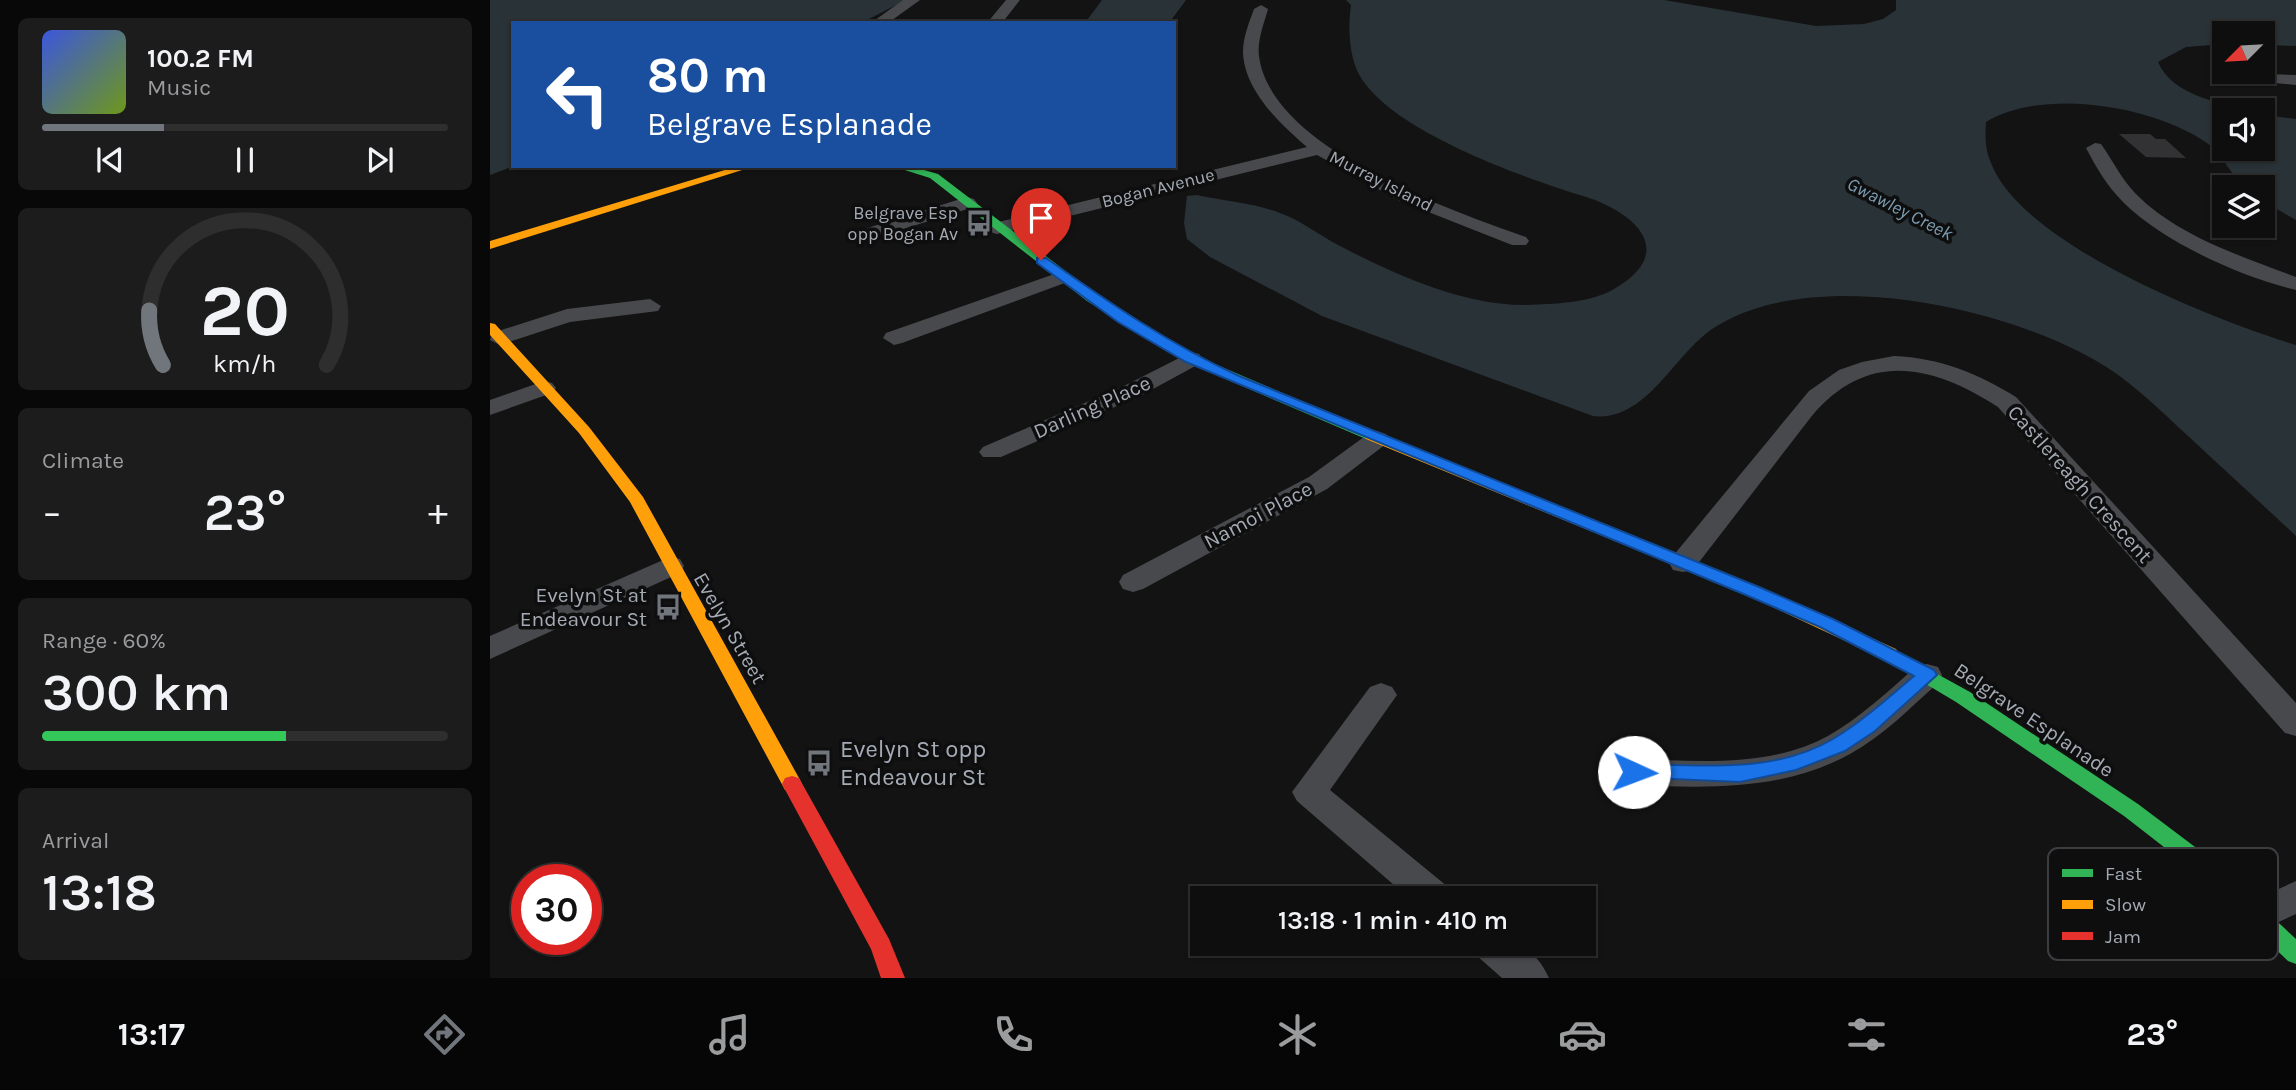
<!DOCTYPE html>
<meta charset="utf-8">
<style>
body{margin:0;font-family:Karla,sans-serif;background:#1c1c1d;color:#f1f3f6;height:100vh;display:flex;flex-direction:column;font-size:26px;white-space:nowrap}
*{box-sizing:border-box;margin:0}
p{font-size:23px;color:#9b9c9e}
.icon{flex:none;width:38px;height:38px;fill:none;stroke:currentColor;stroke-width:2;stroke-linecap:round;stroke-linejoin:round}
.map{position:relative;flex:1;overflow:hidden}
.drawer{display:flex;flex-direction:column;gap:18px;padding:18px;background:#080808;width:490px}
.drawer>*{flex:none}
.banner{position:absolute;left:21px;top:21px;width:665px;height:147px;border-radius:0px;box-shadow:0 2px 5px #0004,0 0 0 2px #2e2e2f;background:#1a4fa0;color:#fff;overflow:hidden}
.needle{width:46px;rotate:246deg}
.tools{position:absolute;left:1722px;top:21px;display:grid;gap:14px}
.tools a{display:grid;place-items:center;width:63px;height:63px;border-radius:0px;background:#0e0e0f;box-shadow:0 2px 5px #0004,0 0 0 2px #2e2e2f;font-size:35px}
.speed{position:absolute;left:21px;top:864px;display:flex;gap:14px;font-size:35px;font-weight:700;text-align:center}
.speed>*{display:grid;place-content:center;width:91px;height:91px;border-radius:50%;background:#0e0e0f;box-shadow:0 2px 5px #0004,0 0 0 2px #2e2e2f;line-height:1}
.speed .limit{border:10px solid #d22;background:#fff;color:#111}
.pin{position:absolute;display:grid;place-items:center;width:60px;height:60px;color:#fff;margin:-72px -30px;border-radius:50% 50% 50% 0;rotate:-45deg;box-shadow:0 0 7px #0007}
.pin .icon{rotate:45deg}
.me{position:absolute;width:77px;margin:-38px;rotate:92deg;stroke-linejoin:round;filter:drop-shadow(0 0 5px #0008)}
.turn{display:flex;align-items:center;gap:24px;height:147px;padding:0 21px;font-size:32px}
.turn .icon{width:91px;height:91px;stroke-width:2.5}
.turn b{display:block;font-size:49px;line-height:60px}
.big{font-size:52px;font-weight:600;line-height:1.1}
.drawer .card{flex:1;display:flex;flex-direction:column;justify-content:center;gap:10px;min-width:0;padding:0 24px;border-radius:10px;background:#1c1c1d}
.drawer .dial{align-items:center;gap:0}
.dial svg{height:182px;overflow:visible;fill:none;stroke:#2e2e2f;stroke-width:7;stroke-linecap:round;text-anchor:middle}
.dial text{fill:#f1f3f6;stroke:none}
.song{display:flex;align-items:center;gap:21px}
.cover{width:84px;height:84px;border-radius:10px;background:linear-gradient(135deg,hsl(230 70% 55%),hsl(80 70% 35%))}
.played{height:7px;border-radius:4px;background:linear-gradient(90deg,#71767d 30%,#2e2e2f 30%)}
.keys{display:flex;justify-content:space-around;direction:ltr}
.heat{display:flex;justify-content:space-between;align-items:center;font-size:38px;direction:ltr}
.charge{height:10px;border-radius:5px;background:linear-gradient(90deg,#34c759 60%,#2e2e2f 0)}
.trip{position:absolute;left:700px;top:886px;width:406px;height:70px;border-radius:0px;background:#0e0e0f;box-shadow:0 2px 5px #0004,0 0 0 2px #2e2e2f;font-weight:600;line-height:70px;text-align:center}
.tabs{display:flex;height:112px;justify-content:space-around;align-items:center;background:#060606;color:#9b9c9e}
.tabs .icon{width:49px;height:49px}
.tabs .active{color:#71767d}
.tabs b{font-size:32px;color:#f1f3f6}
main{display:flex;flex:1;min-height:0}
.map>svg:first-child{display:block}
</style>
<main>
<section class="drawer">
<div class="card">
<div class="song"><i class="cover"></i><div><b>100.2 FM</b><p>Music</p></div></div>
<div class="played"></div>
<div class="keys"><svg class="icon" aria-label="previous" viewBox="0 0 24 24"><path d="M18 5L8 12l10 7zM5 5v14"/></svg><svg class="icon" aria-label="pause" viewBox="0 0 24 24"><path d="M8 5v14M16 5v14"/></svg><svg class="icon" aria-label="next" viewBox="0 0 24 24"><path d="M6 5l10 7-10 7zM19 5v14"/></svg></div>
</div>
<div class="card dial"><svg viewBox="0 0 100 80">
<path d="M14 69A42 42 0 1 1 86 69"/>
<path d="M14 69A42 42 0 0 1 8 45" stroke="#71767d"/>
<text x="50" y="56" font-size="32" font-weight="700">20</text>
<text x="50" y="72" font-size="11">km/h</text>
</svg></div>
<div class="card"><p>Climate</p>
<div class="heat"><a>−</a><b class="big">23°</b><a>+</a></div>
</div>
<div class="card"><p>Range · 60%</p><b class="big">300 km</b><div class="charge"></div></div>
<div class="card"><p>Arrival</p><b class="big">13:18</b></div>
</section>
<div class="map">
<svg width="1806" height="978" viewBox="0 0 1806 978">
<rect width="100%" height="100%" fill="#131314"/>
<g fill="#293237">
<path d="M 0,0 L 416,0 L 371,23 L 23,23 L 24,166 L 0,175 Z"/>
<path d="M 612,0 L 696,0 L 679,23 L 595,23 Z"/>
<path d="M 856,0 L 1174,0 L 1326,26 L 1374,24 L 1393,19 L 1406,10 L 1406,0 L 1806,0 L 1806,46 L 1773,45 L 1773,33 L 1734,33 L 1734,44 L 1696,47 L 1668,62 C 1683,95 1724,101 1756,110 L 1734,110 L 1734,149 L 1773,149 L 1773,115 L 1806,119 L 1806,220 L 1773,201 L 1773,187 L 1751,184 C 1740,172 1730,152 1717,143 C 1664,106 1553,87 1496,122 C 1495,136 1495,149 1501,163 C 1532,245 1727,321 1806,345 L 1806,536 C 1770,502 1733,469 1697,435 C 1673,413 1648,388 1621,370 C 1527,308 1322,262 1222,329 C 1183,356 1156,422 1103,416 L 832,316 L 720,257 L 697,239 L 694,223 L 697,196 L 707,195 C 734,201 764,203 790,213 C 811,220 830,236 850,246 C 904,274 974,306 1036,305 C 1063,304 1101,303 1124,289 C 1190,251 1143,211 1093,196 C 1035,178 890,128 866,68 C 859,49 858,26 861,5 Z"/>
</g>
<path fill="#323234" d="M 1629,134 L 1660,134 L 1666,139 L 1675,139 L 1696,158 L 1656,157 Z"/>
<g fill="none" stroke-linecap="round" stroke-linejoin="round">
<g fill="#48494c" fill-rule="evenodd">
<path d="M 413,0 L 430,0 L 398,23 L 381,23 Z"/>
<path d="M 516,0 L 530,0 L 512,23 L 497,23 Z"/>
<path d="M 771,5 L 778,9 C 774,24 767,40 769,56 C 781,149 961,210 1036,237 L 1039,241 L 1036,245 L 1022,245 L 908,200 L 827,155 L 507,234 L 500,232 L 497,228 L 500,224 L 817,147 C 790,124 754,90 753,52 C 753,37 759,23 764,9 Z"/>
<path d="M 1779,74 L 1806,75 L 1806,85 L 1773,82 L 1773,76 Z"/>
<path d="M 1605,143 L 1611,144 C 1623,161 1631,178 1645,193 C 1687,236 1751,256 1806,277 L 1806,290 C 1751,277 1673,242 1633,202 C 1617,186 1606,167 1596,148 Z"/>
<path d="M 477,197 L 484,199 L 487,203 L 484,207 L 378,240 L 368,234 L 371,230 Z"/>
<path d="M 573,271 L 583,277 L 580,281 L 412,343 L 404,345 L 393,338 L 396,333 Z"/>
<path d="M 160,299 L 171,306 L 168,311 L 80,322 L 10,345 L 0,340 L 2,333 L 77,309 Z"/>
<path d="M 701,352 L 709,354 L 713,359 L 709,364 L 652,395 L 511,457 L 493,457 L 489,452 L 493,447 L 636,385 Z"/>
<path d="M 1404,356 C 1450,358 1487,373 1526,397 L 1806,703 L 1806,736 L 1795,733 L 1508,407 C 1443,365 1377,349 1321,417 L 1203,570 L 1193,572 L 1183,570 L 1179,563 L 1183,556 L 1319,391 L 1349,370 L 1372,362 Z"/>
<path d="M 54,381 L 62,383 L 66,388 L 62,393 L 0,415 L 0,400 Z"/>
<path d="M 887,431 L 896,434 L 900,439 L 896,444 L 837,489 L 653,589 L 643,592 L 633,589 L 629,582 L 633,575 L 819,477 L 878,434 Z"/>
<path d="M 180,557 L 190,559 L 194,566 L 190,573 L 0,659 L 0,636 Z"/>
<path d="M 1437,664 L 1448,667 L 1452,675 L 1448,683 C 1420,708 1393,736 1360,754 C 1293,791 1218,788 1144,785 L 1132,781 L 1127,772 L 1132,763 L 1144,759 C 1208,761 1279,768 1338,736 C 1370,718 1398,691 1426,667 Z"/>
<path d="M 891,683 L 902,687 L 907,695 L 840,790 L 958,887 L 963,898 L 919,898 L 807,801 L 802,792 L 880,687 Z"/>
<path d="M 1806,881 L 1806,914 L 1769,931 L 1756,926 L 1751,915 L 1756,904 Z"/>
<path d="M 980,943 C 1017,943 1041,939 1059,978 L 1012,978 L 986,955 Z"/>
</g>
<g fill="#30b455" fill-rule="evenodd">
<path d="M 402,166 L 420,166 L 448,174 L 607,295 L 706,356 L 886,433 L 888,436 L 886,439 L 876,439 L 696,362 L 597,301 L 440,178 Z"/>
<path d="M 1400,648 L 1480,692 L 1648,804 L 1717,856 L 1806,939 L 1806,964 L 1798,961 L 1701,868 L 1634,816 L 1466,702 L 1394,659 L 1391,654 L 1394,649 Z"/>
</g>
<g fill="#ff9f0a" fill-rule="evenodd">
<path d="M 248,166 L 265,166 L 0,249 L 0,241 Z"/>
<path d="M 0,323 L 5,324 L 99,427 L 153,497 L 309,778 L 312,784 L 309,790 L 302,792 L 295,790 L 140,502 L 89,433 L 0,335 Z"/>
<path d="M 881,432 L 1269,587 L 1406,649 L 1409,654 L 1406,659 L 1394,659 L 1257,595 L 876,439 L 874,436 L 876,433 Z"/>
</g>
<path fill="#e5322d" fill-rule="evenodd" d="M 302,776 L 309,778 L 399,939 L 415,978 L 391,978 L 381,949 L 292,784 L 295,778 Z"/>
</g>
<path fill="#1a73e8" stroke="#114b97" stroke-width="2" d="M 547,258 L 556,258 C 618,302 679,344 749,376 L 1269,587 L 1343,619 L 1444,670 L 1447,675 L 1385,731 L 1355,751 L 1306,770 L 1250,782 L 1137,777 L 1134,772 L 1137,766 L 1144,764 C 1210,765 1284,774 1343,739 C 1373,721 1398,698 1424,676 L 1330,627 L 1256,595 L 696,362 L 628,322 L 547,263 Z"/>
<defs>
<g id="bus-bare" transform="scale(2.1)"><path d="M-5-6H5V4H4V6H2V4H-2V6H-4V4H-5ZM-3.5-4V0h7V-4ZM-3.5 1.2v1.5H-2V1.2ZM2 1.2v1.5H3.5V1.2Z" fill="#71767d" stroke="#0e0e0f" stroke-width="2.5" paint-order="stroke"/></g>
</defs>
<g fill-rule="evenodd">
<use href="#bus-bare" x="489" y="223"/>
<use href="#bus-bare" x="178" y="607"/>
<use href="#bus-bare" x="329" y="763"/>
</g>
<g text-anchor="middle" dominant-baseline="central" stroke-width="7" stroke-linejoin="round" paint-order="stroke">
<g font-size="18" fill="#a4abb5" stroke="#0e0e0f">
<text transform="translate(891 181) rotate(27)">Murray Island</text>
<text transform="translate(668 188) rotate(-14)">Bogan Avenue</text>
</g>
<g font-size="18" fill="#a4abb5" stroke="#0e0e0f" text-anchor="end">
<text x="468" y="213">Belgrave Esp<tspan x="468" dy="21">opp Bogan Av</tspan></text>
</g>
<g font-size="19" font-style="italic" fill="#7b9cb0" stroke="#0e0e0f">
<text transform="translate(1410 209) rotate(27)">Gwawley Creek</text>
</g>
<g font-size="21" fill="#a4abb5" stroke="#0e0e0f">
<text transform="translate(602 407) rotate(-24)">Darling Place</text>
<text transform="translate(1590 484) rotate(48)">Castlereagh Crescent</text>
<text transform="translate(768 515) rotate(-28)">Namoi Place</text>
<text transform="translate(240 628) rotate(60)">Evelyn Street</text>
<text transform="translate(1544 720) rotate(34)">Belgrave Esplanade</text>
</g>
<g font-size="21" fill="#a4abb5" stroke="#0e0e0f" text-anchor="end">
<text x="157" y="595">Evelyn St at<tspan x="157" dy="24">Endeavour St</tspan></text>
</g>
<g font-size="24" fill="#a4abb5" stroke="#0e0e0f" text-anchor="start">
<text x="350" y="749">Evelyn St opp<tspan x="350" dy="28">Endeavour St</tspan></text>
</g>
</g>
<rect x="1558" y="848" width="230" height="112" rx="10" fill="#0e0e0f" stroke="#3b3d41" stroke-width="2"/>
<rect x="1572" y="869" width="31" height="8" fill="#30b455"/>
<rect x="1572" y="900" width="31" height="9" fill="#ff9f0a"/>
<rect x="1572" y="932" width="31" height="8" fill="#e5322d"/>
<g font-size="19" fill="#a4abb5">
<text x="1615" y="880">Fast</text>
<text x="1615" y="911">Slow</text>
<text x="1615" y="943">Jam</text>
</g>
</svg>
<div class="tools">
<a><svg class="needle" viewBox="-14 -14 28 28"><path d="M0-13l5 13h-10z" fill="#e53935"/><path d="M0 13l5-13h-10z" fill="#9b9c9e"/></svg></a>
<a><svg class="icon" aria-label="sound" viewBox="0 0 24 24"><path d="M4 9h4l5-4v14l-5-4H4zM17 9q2 3 0 6"/></svg></a>
<a><svg class="icon" aria-label="layers" viewBox="0 0 24 24"><path d="M12 4l9 5-9 5-9-5zM3 14l9 5 9-5"/></svg></a>
</div>
<div class="speed"><div class="limit">30</div></div>
<div class="pin" style="left:551px;top:260px;background:#d93025"><svg class="icon" aria-label="arrive" viewBox="0 0 24 24"><path d="M6 21V4h12l-3 4 3 4H6"/></svg></div>
<svg class="me" style="left:1144px;top:772px" viewBox="-20 -20 40 40"><circle r="19" fill="#fff"/><path d="M0-13L10 11 0 6-10 11z" fill="#1a73e8"/></svg>
<div class="trip">13:18 · 1 min · 410 m</div>
<div class="banner">
<div class="turn"><svg class="icon" aria-label="left" viewBox="0 0 24 24"><path d="M17 20v-9H6M10 6l-5 5 5 5"/></svg><div><b>80 m</b>Belgrave Esplanade</div></div>
</div>
</div>
</main>
<nav class="tabs">
<b>13:17</b>
<svg class="icon active" aria-label="directions" viewBox="0 0 24 24"><path d="M12 3l9 9-9 9-9-9zM9 14v-3h6M13 9l2 2-2 2"/></svg>
<svg class="icon" aria-label="music" viewBox="0 0 24 24"><path d="M9 18V5l10-2v13"/><circle cx="6" cy="18" r="3"/><circle cx="16" cy="16" r="3"/></svg>
<svg class="icon" aria-label="phone" viewBox="0 0 24 24"><path d="M5 4h4l2 5-3 2q2 4 5 5l2-3 5 2v4C11 20 4 13 5 4z"/></svg>
<svg class="icon" aria-label="climate" viewBox="0 0 24 24"><path d="M12 3v18M4 7l16 10M4 17L20 7"/></svg>
<svg class="icon" aria-label="car" viewBox="0 0 24 24"><path d="M5 17H2v-5l4-1 3-4h7l3 4 3 1v5h-3M9 17h6M6 11h13"/><circle cx="7" cy="17" r="2"/><circle cx="17" cy="17" r="2"/></svg>
<svg class="icon" aria-label="filters" viewBox="0 0 24 24"><path d="M4 7h16M4 17h16"/><circle cx="9" cy="7" r="2"/><circle cx="15" cy="17" r="2"/></svg>
<b>23°</b>
</nav>
